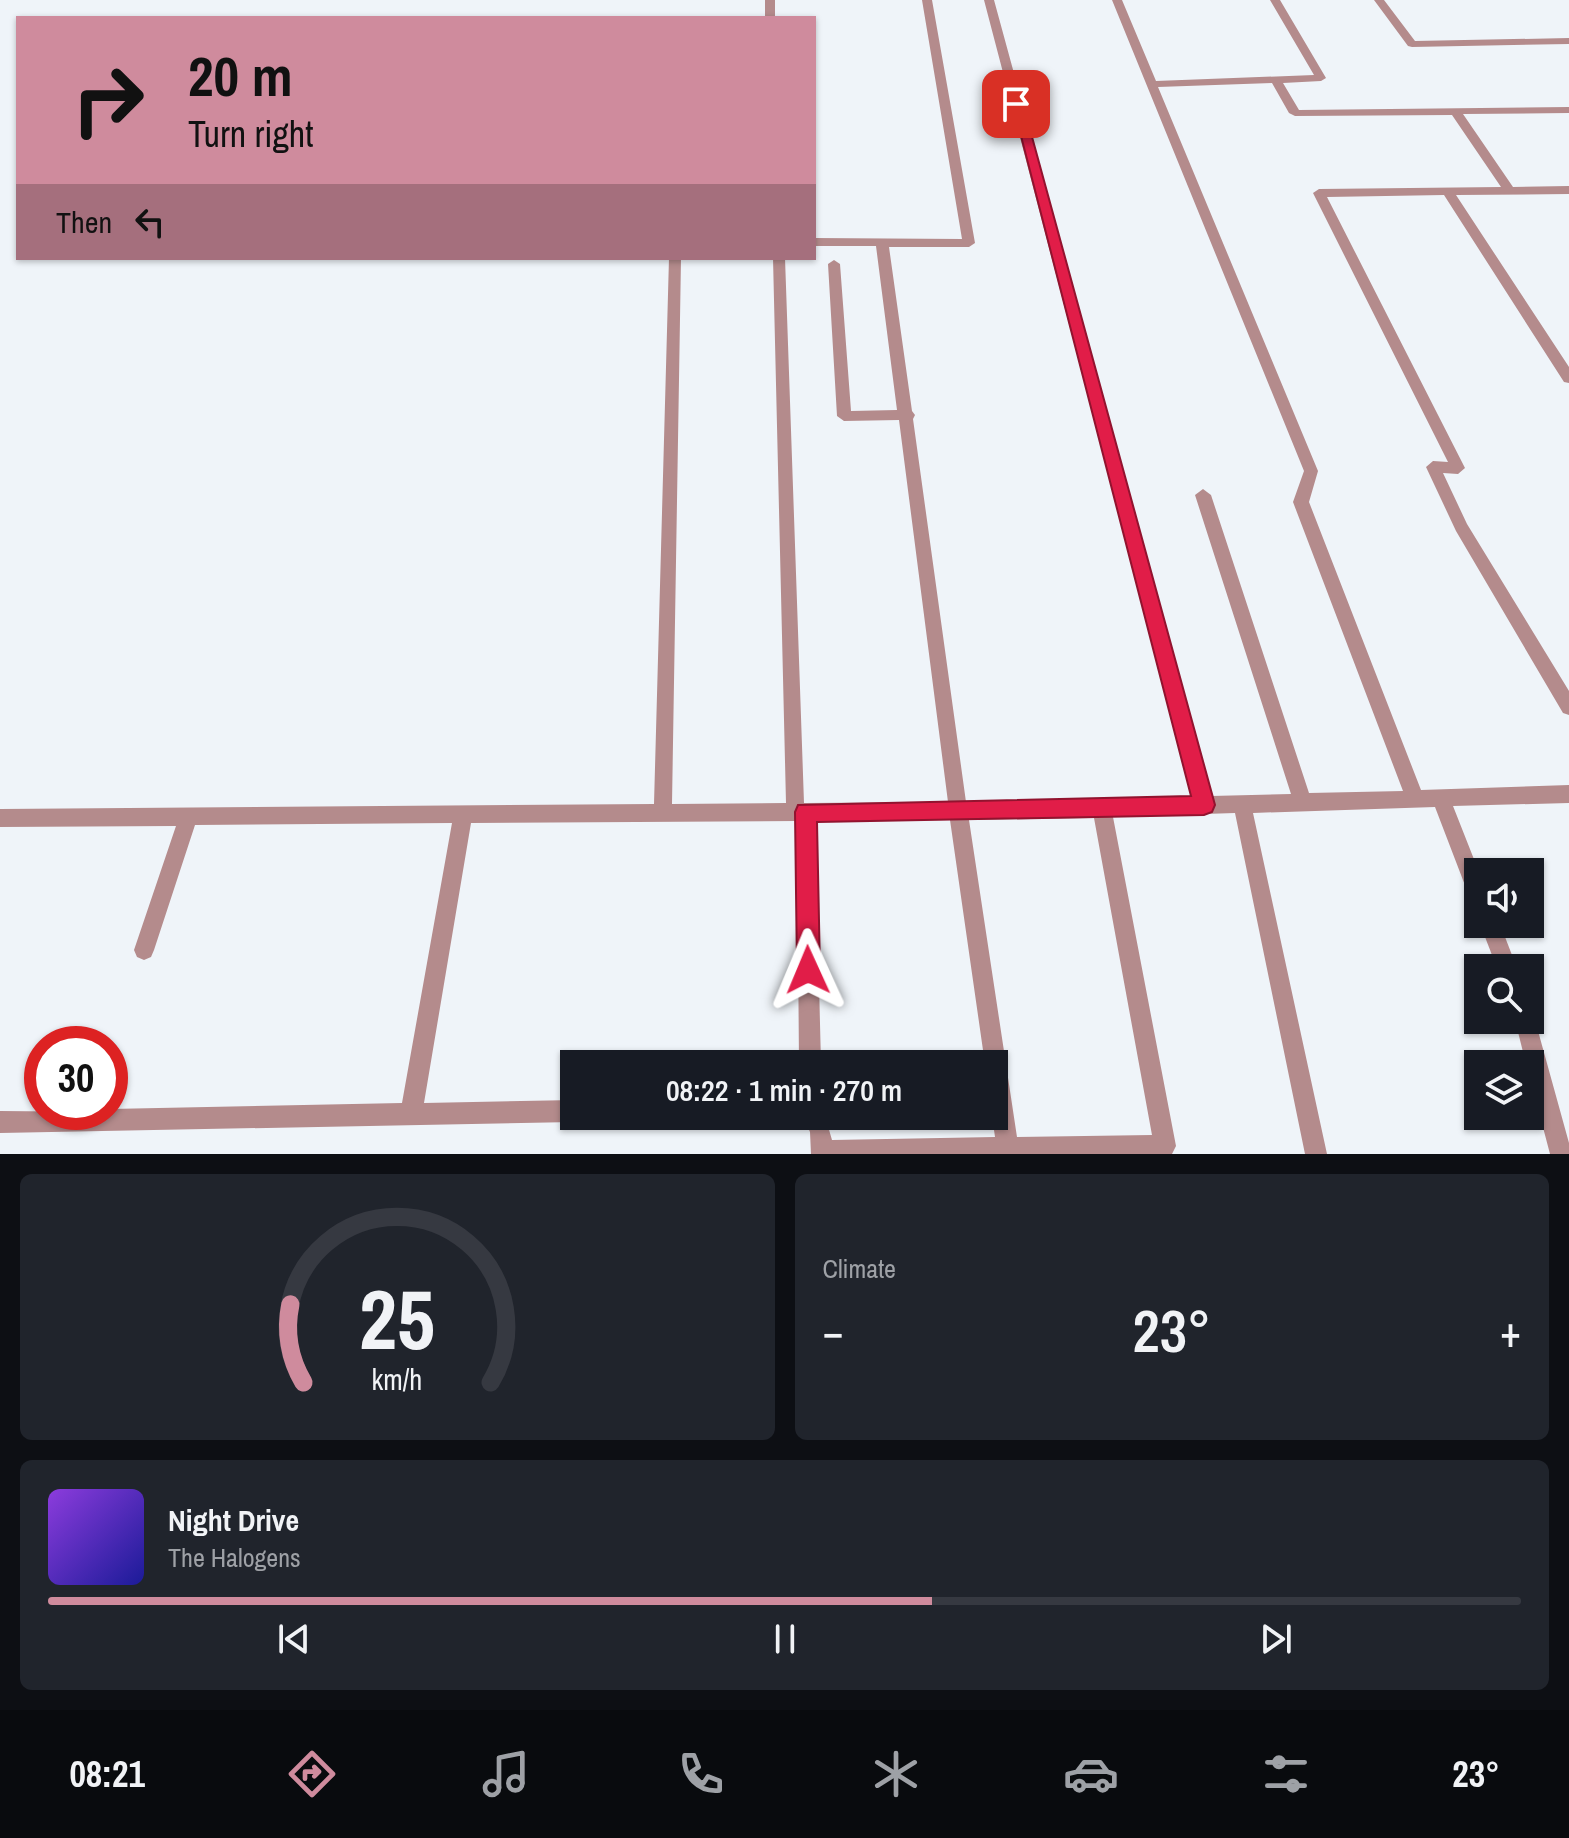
<!DOCTYPE html>
<meta charset="utf-8">
<style>
body{margin:0;font-family:"Archivo Narrow",sans-serif;background:#20242c;color:#f1f3f6;height:100vh;display:flex;flex-direction:column;font-size:30px;white-space:nowrap}
*{box-sizing:border-box;margin:0}
p{font-size:26px;color:#9ea1a6}
.icon{flex:none;width:44px;height:44px;fill:none;stroke:currentColor;stroke-width:2;stroke-linecap:round;stroke-linejoin:round}
.map{position:relative;height:1154px;overflow:hidden}
.drawer{display:flex;flex-direction:column;gap:20px;padding:20px;background:#0d0f14;flex:1}
.drawer>*{flex:none}
.hud{position:absolute;left:16px;top:16px;width:800px;height:244px;border-radius:0px;box-shadow:0 2px 6px #0004;background:#cf8b9d;color:#111;overflow:hidden}
.fabs{position:absolute;left:1464px;top:858px;display:grid;gap:16px}
.fabs a{display:grid;place-items:center;width:80px;height:80px;border-radius:0px;background:#171b24;box-shadow:0 2px 6px #0004;font-size:40px}
.speed{position:absolute;left:24px;top:1026px;display:flex;gap:16px;font-size:40px;font-weight:700;text-align:center}
.speed>*{display:grid;place-content:center;width:104px;height:104px;border-radius:50%;background:#171b24;box-shadow:0 2px 6px #0004;line-height:1}
.speed .limit{border:12px solid #d22;background:#fff;color:#111}
.pin{position:absolute;display:grid;place-items:center;width:68px;height:68px;color:#fff;margin:-34px;border-radius:16px;box-shadow:0 4px 12px #0006}
.me{position:absolute;width:88px;margin:-44px;rotate:359deg;stroke-linejoin:round;filter:drop-shadow(0 0 6px #0008)}
.turn{display:flex;align-items:center;gap:28px;height:168px;padding:0 40px;font-size:36px}
.turn .icon{width:104px;height:104px;stroke-width:2.5}
.turn b{display:block;font-size:56px;line-height:68px}
.then{display:flex;align-items:center;height:76px;padding:0 40px;background:#0003;gap:16px;font-size:30px}
.big{font-size:60px;font-weight:600;line-height:1.1}
.drawer .tile{flex:1;display:flex;flex-direction:column;justify-content:center;gap:12px;min-width:0;padding:0 28px;border-radius:12px;background:#20242c}
.drawer .dial{align-items:center;gap:0}
.dial svg{height:208px;overflow:visible;fill:none;stroke:#363941;stroke-width:7;stroke-linecap:round;text-anchor:middle}
.dial text{fill:#f1f3f6;stroke:none}
.song{display:flex;align-items:center;gap:24px}
.cover{width:96px;height:96px;border-radius:12px;background:linear-gradient(135deg,hsl(270 70% 55%),hsl(240 70% 35%))}
.played{height:8px;border-radius:4px;background:linear-gradient(90deg,#cf8b9d 60%,#363941 60%)}
.keys{display:flex;justify-content:space-around;direction:ltr}
.heat{display:flex;justify-content:space-between;align-items:center;font-size:44px;direction:ltr}
.drawer .tiles{flex:1;display:grid;gap:20px;grid-template-columns:1fr 1fr}
.tile:last-child{grid-column:span 2}
.trip{position:absolute;left:560px;top:1050px;width:448px;height:80px;border-radius:0px;background:#171b24;box-shadow:0 2px 6px #0004;font-weight:600;line-height:80px;text-align:center}
.tabs{display:flex;height:128px;justify-content:space-around;align-items:center;background:#090b0e;color:#9ea1a6}
.tabs .icon{width:56px;height:56px}
.tabs .on{color:#cf8b9d}
.tabs b{font-size:36px;color:#f1f3f6}
.map>svg:first-child{display:block}
</style>
<div class="map">
<svg width="1569" height="1154" viewBox="0 0 1569 1154">
<rect width="100%" height="100%" fill="#eff4f9"/>
<g fill="none" stroke-linecap="round" stroke-linejoin="round">
<g fill="#b48b8c" fill-rule="evenodd">
<rect x="765" y="0" width="10" height="18"/>
<path d="M 922,0 L 932,0 L 975,243 L 969,247 L 889,247 L 912,411 L 915,415 L 913,419 L 966,802 L 1193,797 L 984,0 L 994,0 L 1211,796 L 1291,794 L 1195,495 L 1203,489 L 1211,495 L 1309,793 L 1403,791 L 1293,502 L 1304,471 L 1112,0 L 1122,0 L 1156,81 L 1314,75 L 1270,0 L 1280,0 L 1326,78 L 1321,81 L 1283,83 L 1299,110 L 1569,107 L 1569,113 L 1463,114 L 1513,187 L 1569,186 L 1569,194 L 1456,195 L 1569,367 L 1569,383 L 1564,382 L 1444,195 L 1327,197 L 1465,468 L 1458,474 L 1443,473 L 1467,524 L 1569,691 L 1569,715 L 1563,713 L 1456,531 L 1426,467 L 1433,461 L 1448,462 L 1313,193 L 1319,189 L 1501,187 L 1452,115 L 1295,116 L 1289,113 L 1272,83 L 1158,87 L 1318,471 L 1309,502 L 1421,790 L 1569,785 L 1569,803 L 1453,806 L 1479,872 L 1478,904 L 1471,901 L 1435,807 L 1253,813 L 1327,1154 L 1305,1154 L 1235,813 L 1113,817 L 1176,1146 L 1172,1154 L 811,1154 L 810,1132 L 803,1116 L 825,1116 L 832,1140 L 995,1137 L 992,1116 L 994,1064 L 985,1064 L 950,820 L 815,821 L 821,1064 L 799,1064 L 797,821 L 471,823 L 424,1103 L 574,1100 L 574,1116 L 583,1116 L 582,1119 L 574,1122 L 0,1133 L 0,1111 L 110,1112 L 110,1109 L 402,1103 L 452,823 L 195,825 L 154,950 L 151,957 L 144,960 L 137,957 L 134,950 L 176,826 L 0,827 L 0,809 L 654,804 L 669,258 L 681,258 L 672,804 L 786,803 L 773,258 L 785,258 L 804,803 L 948,802 L 899,420 L 844,421 L 837,416 L 828,264 L 834,260 L 840,264 L 851,411 L 897,410 L 876,246 L 814,246 L 814,238 L 962,239 ZM 1094,818 L 1152,1135 L 1017,1137 L 969,820 Z"/>
<path d="M 1374,0 L 1384,0 L 1415,41 L 1569,38 L 1569,44 L 1412,47 L 1408,46 Z"/>
<path d="M 1480,924 L 1500,924 L 1517,968 L 1497,968 Z"/>
<path d="M 1530,1012 L 1535,1020 L 1569,1143 L 1569,1154 L 1550,1154 L 1530,1078 L 1530,1064 L 1526,1064 L 1515,1020 L 1530,1020 Z"/>
</g>
</g>
<path fill="#e11d48" stroke="#92132f" stroke-width="2" d="M 1012,101 L 1023,104 L 1215,805 L 1212,812 L 1204,815 L 817,822 L 820,970 L 817,978 L 808,981 L 800,978 L 797,970 L 795,812 L 798,805 L 1191,796 Z"/>
</svg>
<div class="fabs">
<a><svg class="icon" aria-label="sound" viewBox="0 0 24 24"><path d="M4 9h4l5-4v14l-5-4H4zM17 9q2 3 0 6"/></svg></a>
<a><svg class="icon" aria-label="search" viewBox="0 0 24 24"><circle cx="10" cy="10" r="6"/><path d="M15 15l6 6"/></svg></a>
<a><svg class="icon" aria-label="layers" viewBox="0 0 24 24"><path d="M12 4l9 5-9 5-9-5zM3 14l9 5 9-5"/></svg></a>
</div>
<div class="speed"><div class="limit">30</div></div>
<div class="pin" style="left:1016px;top:104px;background:#d93025"><svg class="icon" aria-label="arrive" viewBox="0 0 24 24"><path d="M6 21V4h12l-3 4 3 4H6"/></svg></div>
<svg class="me" style="left:808px;top:970px" viewBox="-20 -20 40 40"><path d="M0-17L14 15 0 8-14 15z" fill="#e11d48" stroke="#fff" stroke-width="4"/></svg>
<div class="trip">08:22 · 1 min · 270 m</div>
<div class="hud">
<div class="turn"><svg class="icon" aria-label="right" viewBox="0 0 24 24"><path d="M7 20v-9h11M14 6l5 5-5 5"/></svg><div><b>20 m</b>Turn right</div></div>
<div class="then">Then<svg class="icon" aria-label="left" viewBox="0 0 24 24"><path d="M17 20v-9H6M10 6l-5 5 5 5"/></svg></div>
</div>
</div>
<section class="drawer">
<div class="tiles">
<div class="tile dial"><svg viewBox="0 0 100 80">
<path d="M14 69A42 42 0 1 1 86 69"/>
<path d="M14 69A42 42 0 0 1 9 39" stroke="#cf8b9d"/>
<text x="50" y="56" font-size="32" font-weight="700">25</text>
<text x="50" y="72" font-size="11">km/h</text>
</svg></div>
<div class="tile"><p>Climate</p>
<div class="heat"><a>−</a><b class="big">23°</b><a>+</a></div>
</div>
<div class="tile">
<div class="song"><i class="cover"></i><div><b>Night Drive</b><p>The Halogens</p></div></div>
<div class="played"></div>
<div class="keys"><svg class="icon" aria-label="previous" viewBox="0 0 24 24"><path d="M18 5L8 12l10 7zM5 5v14"/></svg><svg class="icon" aria-label="pause" viewBox="0 0 24 24"><path d="M8 5v14M16 5v14"/></svg><svg class="icon" aria-label="next" viewBox="0 0 24 24"><path d="M6 5l10 7-10 7zM19 5v14"/></svg></div>
</div>
</div>
</section>
<nav class="tabs">
<b>08:21</b>
<svg class="icon on" aria-label="directions" viewBox="0 0 24 24"><path d="M12 3l9 9-9 9-9-9zM9 14v-3h6M13 9l2 2-2 2"/></svg>
<svg class="icon" aria-label="music" viewBox="0 0 24 24"><path d="M9 18V5l10-2v13"/><circle cx="6" cy="18" r="3"/><circle cx="16" cy="16" r="3"/></svg>
<svg class="icon" aria-label="phone" viewBox="0 0 24 24"><path d="M5 4h4l2 5-3 2q2 4 5 5l2-3 5 2v4C11 20 4 13 5 4z"/></svg>
<svg class="icon" aria-label="climate" viewBox="0 0 24 24"><path d="M12 3v18M4 7l16 10M4 17L20 7"/></svg>
<svg class="icon" aria-label="car" viewBox="0 0 24 24"><path d="M5 17H2v-5l4-1 3-4h7l3 4 3 1v5h-3M9 17h6M6 11h13"/><circle cx="7" cy="17" r="2"/><circle cx="17" cy="17" r="2"/></svg>
<svg class="icon" aria-label="filters" viewBox="0 0 24 24"><path d="M4 7h16M4 17h16"/><circle cx="9" cy="7" r="2"/><circle cx="15" cy="17" r="2"/></svg>
<b>23°</b>
</nav>
